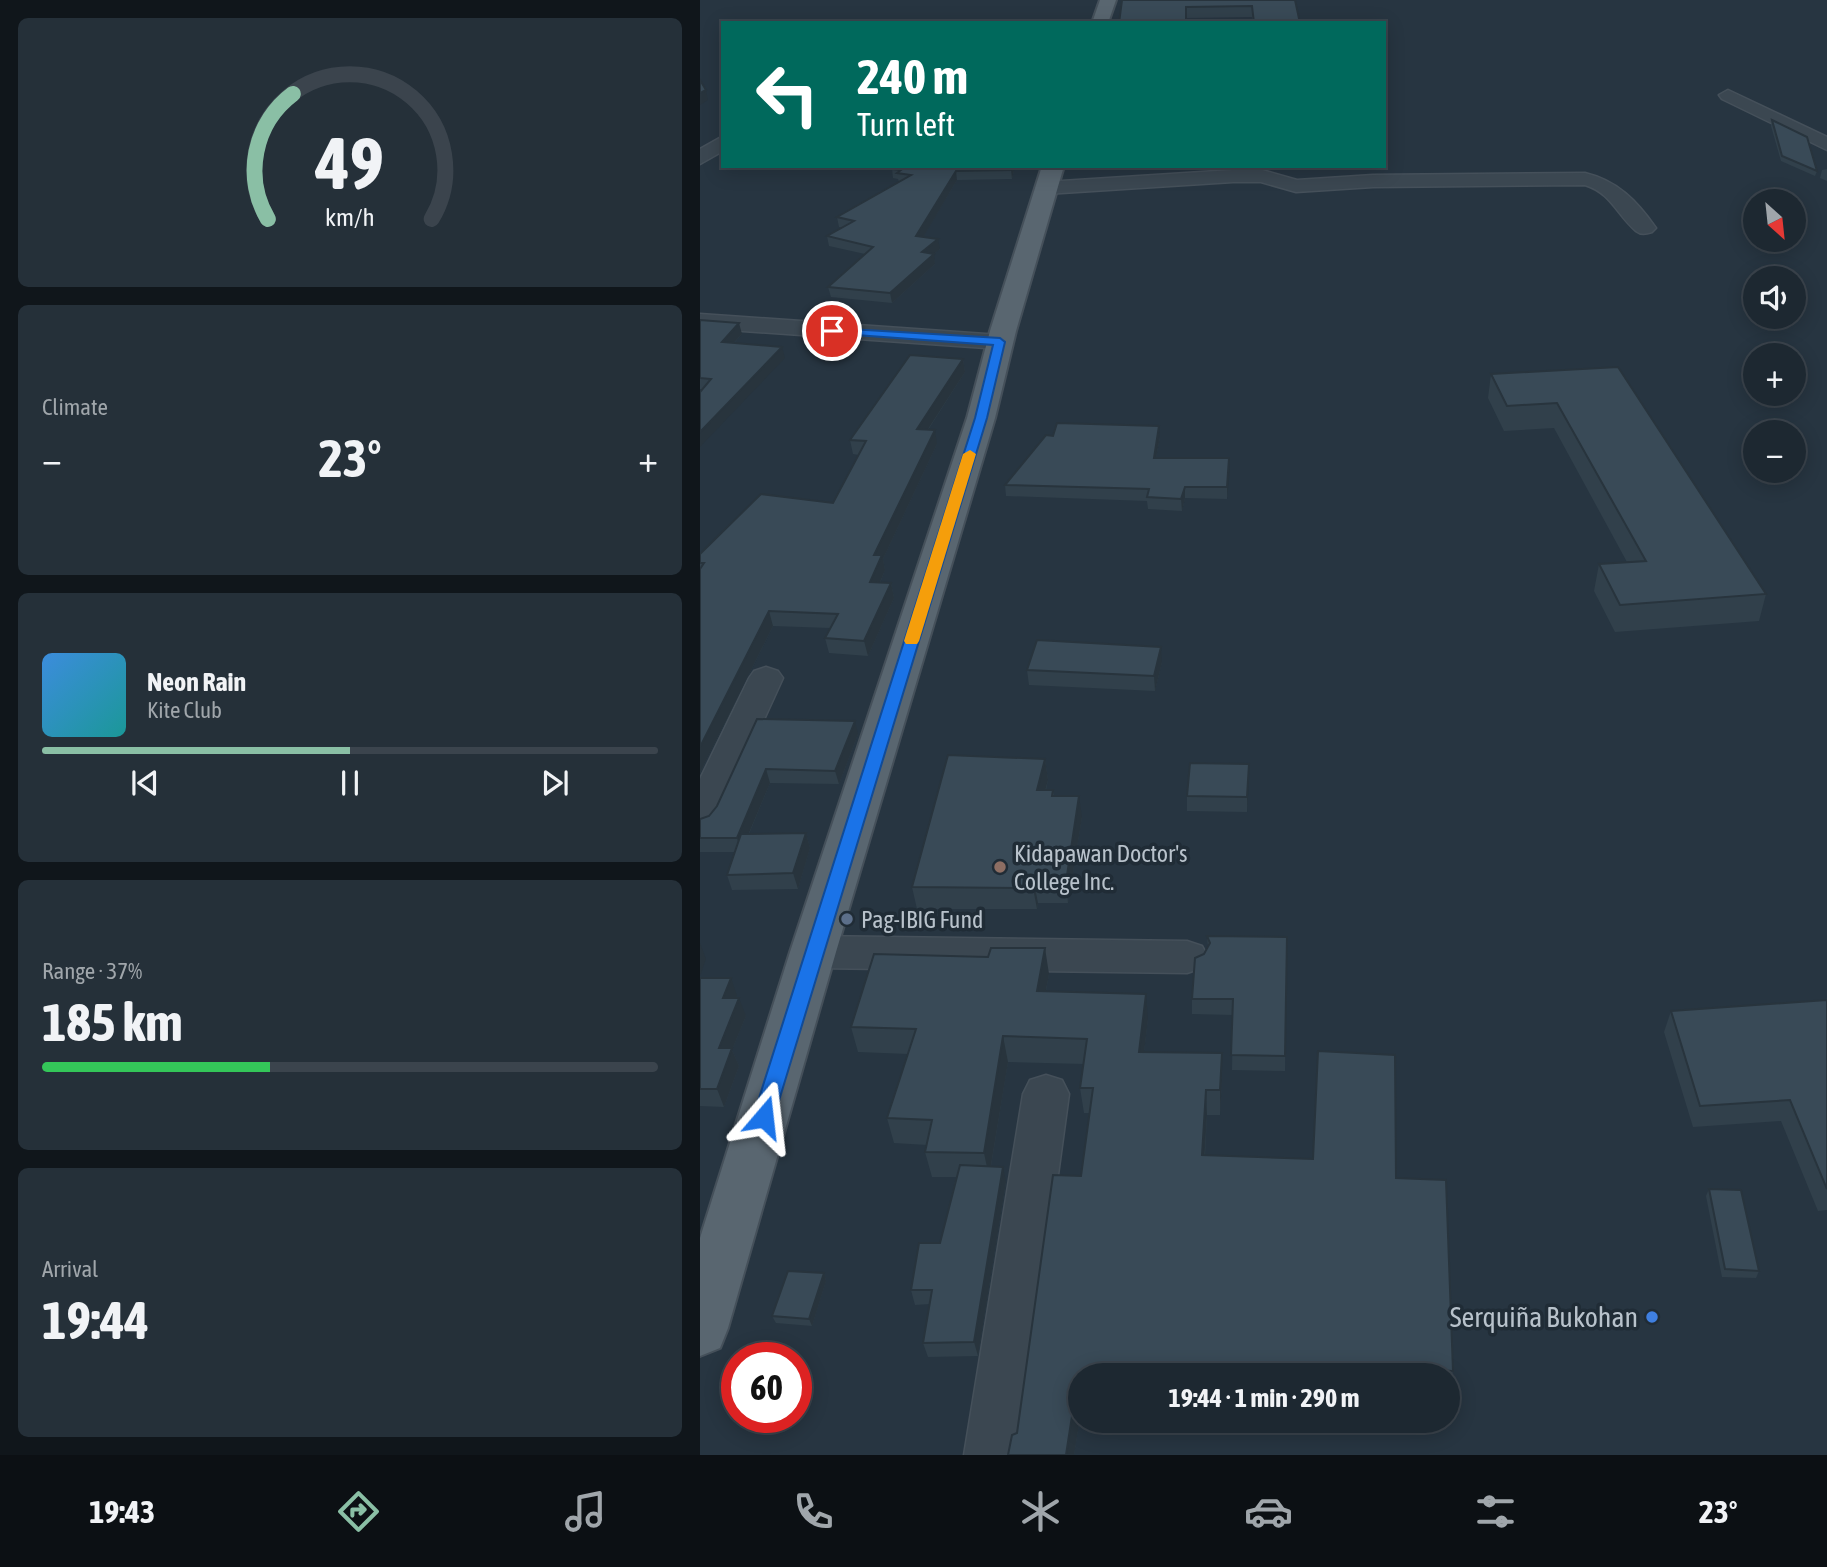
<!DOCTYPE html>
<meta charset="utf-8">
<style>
body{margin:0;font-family:"Asap Condensed",sans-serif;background:#253039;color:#f1f3f6;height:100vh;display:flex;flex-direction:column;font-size:26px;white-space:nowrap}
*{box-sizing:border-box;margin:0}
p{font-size:23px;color:#a0a6ab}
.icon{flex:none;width:38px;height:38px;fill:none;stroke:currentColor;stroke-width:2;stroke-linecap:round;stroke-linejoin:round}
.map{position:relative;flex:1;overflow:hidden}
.side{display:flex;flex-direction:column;gap:18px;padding:18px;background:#10161b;width:700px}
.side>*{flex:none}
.banner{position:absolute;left:21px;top:21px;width:665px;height:147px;border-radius:0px;box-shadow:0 4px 18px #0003,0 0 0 2px #3b444d;background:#00695c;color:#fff;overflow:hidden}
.needle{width:46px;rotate:153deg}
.buttons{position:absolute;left:1043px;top:189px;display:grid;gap:14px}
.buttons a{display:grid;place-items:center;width:63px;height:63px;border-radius:50%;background:#1d2831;box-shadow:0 4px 18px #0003,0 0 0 2px #3b444d;font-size:35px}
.speed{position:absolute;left:21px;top:1342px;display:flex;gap:14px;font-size:35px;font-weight:700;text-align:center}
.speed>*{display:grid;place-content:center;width:91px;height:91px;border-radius:50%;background:#1d2831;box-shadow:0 4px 18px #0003,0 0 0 2px #3b444d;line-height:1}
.speed .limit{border:10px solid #d22;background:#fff;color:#111}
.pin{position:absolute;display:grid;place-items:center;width:60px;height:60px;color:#fff;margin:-30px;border:4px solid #fff;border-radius:50%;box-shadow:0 2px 7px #0007}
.me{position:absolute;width:77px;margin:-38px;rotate:17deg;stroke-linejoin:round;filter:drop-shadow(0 0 5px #0008)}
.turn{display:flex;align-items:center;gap:24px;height:147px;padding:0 21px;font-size:32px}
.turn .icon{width:91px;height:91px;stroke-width:2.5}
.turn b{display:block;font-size:49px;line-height:60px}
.big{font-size:52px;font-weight:700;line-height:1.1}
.side .widget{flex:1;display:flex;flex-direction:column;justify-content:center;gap:10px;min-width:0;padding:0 24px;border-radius:10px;background:#253039}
.side .dial{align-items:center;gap:0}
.dial svg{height:182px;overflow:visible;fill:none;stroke:#3b444d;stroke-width:7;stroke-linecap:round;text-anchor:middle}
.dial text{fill:#f1f3f6;stroke:none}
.song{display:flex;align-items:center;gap:21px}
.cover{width:84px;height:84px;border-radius:10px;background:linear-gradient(135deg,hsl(210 70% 55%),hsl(180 70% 35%))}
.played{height:7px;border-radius:4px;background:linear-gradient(90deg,#8abfa5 50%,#3b444d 50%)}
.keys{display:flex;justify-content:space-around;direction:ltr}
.heat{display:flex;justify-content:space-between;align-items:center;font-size:38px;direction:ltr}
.charge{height:10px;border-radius:5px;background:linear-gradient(90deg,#34c759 37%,#3b444d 0)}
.trip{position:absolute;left:368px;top:1363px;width:392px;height:70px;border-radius:35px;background:#1d2831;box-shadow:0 4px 18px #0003,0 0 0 2px #3b444d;font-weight:700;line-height:70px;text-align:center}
.tabs{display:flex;height:112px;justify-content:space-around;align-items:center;background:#0c1014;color:#a0a6ab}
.tabs .icon{width:49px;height:49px}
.tabs .current{color:#8abfa5}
.tabs b{font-size:32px;color:#f1f3f6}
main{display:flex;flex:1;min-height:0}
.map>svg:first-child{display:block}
</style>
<main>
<section class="side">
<div class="widget dial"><svg viewBox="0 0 100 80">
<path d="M14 69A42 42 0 1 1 86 69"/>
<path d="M14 69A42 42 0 0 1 25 14" stroke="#8abfa5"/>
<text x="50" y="56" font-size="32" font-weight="700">49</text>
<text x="50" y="72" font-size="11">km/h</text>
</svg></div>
<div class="widget"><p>Climate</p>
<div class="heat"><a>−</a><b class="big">23°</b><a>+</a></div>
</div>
<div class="widget">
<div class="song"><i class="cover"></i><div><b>Neon Rain</b><p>Kite Club</p></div></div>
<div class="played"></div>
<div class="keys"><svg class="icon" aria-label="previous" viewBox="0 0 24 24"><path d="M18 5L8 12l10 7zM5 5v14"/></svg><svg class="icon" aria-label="pause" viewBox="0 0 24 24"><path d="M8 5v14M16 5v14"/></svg><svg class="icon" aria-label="next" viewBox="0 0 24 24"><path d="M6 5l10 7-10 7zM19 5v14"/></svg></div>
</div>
<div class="widget"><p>Range · 37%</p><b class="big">185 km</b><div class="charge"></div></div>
<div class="widget"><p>Arrival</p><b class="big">19:44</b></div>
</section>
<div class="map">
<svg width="1127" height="1455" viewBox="0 0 1127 1455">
<rect width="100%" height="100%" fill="#273541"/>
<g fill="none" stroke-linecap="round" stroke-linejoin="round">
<g stroke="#45505a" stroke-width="3">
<g id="minor">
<path d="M 1028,90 L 1127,137 L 1127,150 L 1022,99 L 1019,95 Z"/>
<path d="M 23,136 L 23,151 L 0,164 L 0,149 Z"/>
<path d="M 533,170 L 562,170 L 597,180 L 673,175 L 885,173 C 918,181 937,201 956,228 L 952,232 C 946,234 941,235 936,231 C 917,215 911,193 885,185 L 673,187 L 596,192 L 561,182 L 533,182 L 346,194 L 339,192 L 336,188 L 339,184 L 346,182 Z"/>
<path d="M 0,314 L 300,335 L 309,337 L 312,342 L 309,347 L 300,349 L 0,328 Z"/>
<path d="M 66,667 L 78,671 L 83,678 L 19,818 L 13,827 L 0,831 L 0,779 L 49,678 L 54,671 Z"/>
<path d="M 113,936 L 487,941 L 502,946 L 508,957 L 502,968 L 487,973 L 113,968 L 98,963 L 92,952 L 98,941 Z"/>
<path d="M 346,1075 L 362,1080 L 369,1094 L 320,1455 L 264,1455 L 323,1094 L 330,1080 Z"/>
</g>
</g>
<g stroke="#45505a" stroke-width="4">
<g id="primary">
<path d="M 400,0 L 416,0 L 408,23 L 392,23 Z"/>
<path d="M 342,166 L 364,166 L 316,331 L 295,418 L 136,952 L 28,1328 L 20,1348 L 0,1356 L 0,1238 L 90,952 L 267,418 L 290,331 Z"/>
</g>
</g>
<use href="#minor" fill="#3b4751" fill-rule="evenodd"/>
<use href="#primary" fill="#596670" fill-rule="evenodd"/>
</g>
<g fill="#31404b">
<path d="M 422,0 L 595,0 L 600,23 L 553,23 L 552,17 L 486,18 Z"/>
<path d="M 1072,120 L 1117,171 L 1115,176 L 1081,161 L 1071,126 Z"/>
<path d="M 315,166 L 312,179 L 257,180 L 223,237 L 240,249 L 233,254 L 235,264 L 192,303 L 131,297 L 128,287 L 165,254 L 129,246 L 127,236 L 142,228 L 139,227 L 137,217 L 199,182 L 198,179 L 193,178 L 192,169 Z"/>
<path d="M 1127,169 L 1127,181 L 1120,178 L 1122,170 Z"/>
<path d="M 0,320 L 42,334 L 34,343 L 85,358 L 2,389 L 0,389 Z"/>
<path d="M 263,359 L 265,372 L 228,430 L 237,444 L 183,559 L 185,570 L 180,583 L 191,583 L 194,598 L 168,656 L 129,653 L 125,638 L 130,628 L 73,626 L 0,773 L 0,554 L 133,503 L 159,455 L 153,454 L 150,440 Z"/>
<path d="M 918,367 L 1066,594 L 1059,621 L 915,632 L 894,591 L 899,564 L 927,562 L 854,428 L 804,431 L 788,398 L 791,374 Z"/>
<path d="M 460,437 L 456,458 L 529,458 L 527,499 L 485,498 L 482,511 L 448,509 L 447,501 L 306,496 L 305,485 Z"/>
<path d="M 462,662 L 455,691 L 329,685 L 327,670 Z"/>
<path d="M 57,719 L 158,734 L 139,784 L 70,783 L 49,834 L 106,833 L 110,848 L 98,889 L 32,890 L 27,875 L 35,852 L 0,852 L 0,819 L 9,816 L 17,806 Z"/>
<path d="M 345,759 L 348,780 L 346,790 L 353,790 L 354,796 L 382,817 L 368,903 L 338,903 L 337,909 L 217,909 L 212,887 Z"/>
<path d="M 549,764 L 547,812 L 487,811 L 487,796 Z"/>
<path d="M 507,936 L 587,937 L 585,1071 L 532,1070 L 533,1015 L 492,1014 L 492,999 L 504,954 L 508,947 Z"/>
<path d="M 349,974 L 346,991 L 448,1019 L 444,1052 L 522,1079 L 520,1115 L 507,1115 L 505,1155 L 696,1178 L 753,1371 L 748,1394 L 747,1394 L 747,1376 L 380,1376 L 380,1418 L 374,1455 L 308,1455 L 317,1433 L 381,1176 L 390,1113 L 384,1113 L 380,1088 L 384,1064 L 308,1062 L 291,1166 L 306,1182 L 278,1356 L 228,1357 L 223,1343 L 230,1304 L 215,1305 L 211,1290 L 240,1243 L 256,1177 L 232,1177 L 225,1152 L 227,1145 L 194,1143 L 187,1118 L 208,1054 L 158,1052 L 151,1027 Z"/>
<path d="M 0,978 L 37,996 L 36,998 L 46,1016 L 32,1050 L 39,1066 L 24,1107 L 0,1106 Z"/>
<path d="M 1127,998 L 1127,1210 L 1118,1211 L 1081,1121 L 993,1127 L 964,1032 L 971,1011 L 1126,1000 Z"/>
<path d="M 1009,1189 L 1059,1271 L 1056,1278 L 1022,1277 L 1006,1196 Z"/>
<path d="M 124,1273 L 126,1281 L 112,1326 L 76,1323 L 72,1316 Z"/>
</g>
<g fill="#28343d">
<path d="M 6,90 L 8,100 L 0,105 L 0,93 Z"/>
<path d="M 312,166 L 315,166 L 312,179 L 311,170 Z"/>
<path d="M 256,171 L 257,180 L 218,246 L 216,236 Z"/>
<path d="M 238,239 L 240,249 L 223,262 L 222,252 Z"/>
<path d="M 234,254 L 235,264 L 192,303 L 190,293 Z"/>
<path d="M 39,323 L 42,334 L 24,353 L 22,342 Z"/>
<path d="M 82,347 L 85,358 L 0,447 L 0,432 Z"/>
<path d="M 263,359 L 265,372 L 219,443 L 217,429 Z"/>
<path d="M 459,426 L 460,437 L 454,469 L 454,458 Z"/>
<path d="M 235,430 L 237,444 L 183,559 L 185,570 L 174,597 L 170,582 L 174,555 Z"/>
<path d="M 529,458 L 530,470 L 527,499 L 527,487 Z"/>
<path d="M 485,487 L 485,498 L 482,511 L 481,499 Z"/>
<path d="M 191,583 L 194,598 L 168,656 L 164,641 Z"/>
<path d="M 69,611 L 73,626 L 0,773 L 0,747 Z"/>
<path d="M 461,647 L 462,662 L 455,691 L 454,676 Z"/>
<path d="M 155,721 L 158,734 L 139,784 L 135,771 Z"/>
<path d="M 345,759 L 348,780 L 340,810 L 337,790 Z"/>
<path d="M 549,764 L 549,779 L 547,812 L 547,797 Z"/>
<path d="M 66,769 L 70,783 L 41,852 L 37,838 Z"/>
<path d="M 379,796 L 382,817 L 368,903 L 366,882 Z"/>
<path d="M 106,833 L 110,848 L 98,889 L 93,873 Z"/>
<path d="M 334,882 L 338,903 L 337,909 L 333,888 Z"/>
<path d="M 0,943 L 6,959 L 0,976 Z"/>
<path d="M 345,948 L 349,974 L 341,1016 L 337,991 Z"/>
<path d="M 31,978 L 37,996 L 30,1016 L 23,998 Z"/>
<path d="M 446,994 L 448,1019 L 441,1077 L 439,1052 Z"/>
<path d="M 39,998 L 46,1016 L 32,1050 L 39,1066 L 24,1107 L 17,1089 L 19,1048 Z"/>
<path d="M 303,1036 L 308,1062 L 289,1177 L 284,1153 Z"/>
<path d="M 522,1053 L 522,1079 L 520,1115 L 520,1090 Z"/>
<path d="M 506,1090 L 507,1115 L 503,1179 L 502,1155 Z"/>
<path d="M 303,1167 L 306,1182 L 278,1356 L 274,1342 Z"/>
<path d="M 124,1273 L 126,1281 L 112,1326 L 109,1319 Z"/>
<path d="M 376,1390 L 380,1409 L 380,1418 L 374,1455 L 366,1455 Z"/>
</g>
<g fill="#394a57" stroke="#28343d" stroke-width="2">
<path d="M 422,0 L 595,0 L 600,23 L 554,23 L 552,6 L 486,7 L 486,23 L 419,23 Z"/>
<path d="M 0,80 L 6,90 L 0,93 Z"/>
<path d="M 1072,120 L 1107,137 L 1117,171 L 1082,156 Z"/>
<path d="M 196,166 L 312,166 L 311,170 L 256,171 L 216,236 L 238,239 L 222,252 L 234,254 L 190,293 L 128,287 L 173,247 L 127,236 L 154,221 L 137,217 L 211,175 L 197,173 L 201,170 L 192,169 Z"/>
<path d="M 0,320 L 39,323 L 22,342 L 82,347 L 0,432 L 0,392 L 11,379 L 0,378 Z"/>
<path d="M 210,355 L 263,359 L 217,429 L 235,430 L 174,555 L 182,555 L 170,582 L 191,583 L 164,641 L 125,638 L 138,614 L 69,611 L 0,747 L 0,569 L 4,563 L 0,563 L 0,554 L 61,494 L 133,503 L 166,441 L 150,440 Z"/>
<path d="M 918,367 L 1066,594 L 920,605 L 899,564 L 946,561 L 857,403 L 807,406 L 791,374 Z"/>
<path d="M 357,423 L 459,426 L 454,458 L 529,458 L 527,487 L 485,487 L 481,499 L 447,497 L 449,489 L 305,485 L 346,435 L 353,436 Z"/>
<path d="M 337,640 L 461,647 L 454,676 L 327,670 Z"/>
<path d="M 57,719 L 155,721 L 135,771 L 66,769 L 37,838 L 0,838 L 0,819 L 9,816 L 17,806 Z"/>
<path d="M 248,755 L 345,759 L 337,790 L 353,790 L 352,796 L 379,796 L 366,882 L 334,882 L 333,888 L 212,887 Z"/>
<path d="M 490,763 L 549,764 L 547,797 L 487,796 Z"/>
<path d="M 106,833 L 93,873 L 27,875 L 41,834 Z"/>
<path d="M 507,936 L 587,937 L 585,1056 L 531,1055 L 533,999 L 492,999 L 495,958 L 504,954 L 510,943 Z"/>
<path d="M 291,948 L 345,948 L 337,991 L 446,994 L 439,1052 L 522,1053 L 520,1090 L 506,1090 L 502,1155 L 613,1159 L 618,1051 L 695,1055 L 696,1178 L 746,1180 L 753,1371 L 585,1362 L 584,1375 L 486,1369 L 486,1376 L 380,1376 L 380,1391 L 376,1390 L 366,1455 L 308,1455 L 312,1435 L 317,1433 L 353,1175 L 381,1176 L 393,1088 L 380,1088 L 387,1039 L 303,1036 L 284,1153 L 225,1152 L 232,1120 L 187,1118 L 216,1029 L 151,1027 L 174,954 L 288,957 Z"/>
<path d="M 0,978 L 31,978 L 23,998 L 39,998 L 19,1048 L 32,1048 L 17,1089 L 0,1089 Z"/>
<path d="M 1127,1000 L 1127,1189 L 1090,1100 L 1000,1106 L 971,1011 Z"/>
<path d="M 260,1165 L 303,1167 L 274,1342 L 223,1343 L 232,1290 L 211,1290 L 219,1243 L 240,1243 Z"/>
<path d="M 1009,1189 L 1041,1190 L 1059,1271 L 1025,1269 Z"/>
<path d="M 88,1271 L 124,1273 L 109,1319 L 72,1316 Z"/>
</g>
<path fill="#1a73e8" stroke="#114b97" stroke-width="2" d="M 132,328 L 300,338 L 305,342 L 287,418 L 74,1117 L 71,1123 L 64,1126 L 56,1123 L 53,1117 L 275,418 L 293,345 L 128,333 L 128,329 Z"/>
<path fill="#f59e0b" d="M 270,450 L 276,454 L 219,641 L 217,644 L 206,644 L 204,641 L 263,454 Z"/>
<circle fill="#8d6e63" stroke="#202c36" stroke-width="2.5" cx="300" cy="867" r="7"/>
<circle fill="#5c6f8a" stroke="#202c36" stroke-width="2.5" cx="147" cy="919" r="7"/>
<circle fill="#3f7fe0" stroke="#202c36" stroke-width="2.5" cx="952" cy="1317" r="7"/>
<g text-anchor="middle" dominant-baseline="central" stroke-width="7" stroke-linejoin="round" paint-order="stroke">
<g font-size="24" fill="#b8c2cb" stroke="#202c36" text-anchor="start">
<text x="314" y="853">Kidapawan Doctor's<tspan x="314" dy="28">College Inc.</tspan></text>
<text x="161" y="919">Pag-IBIG Fund</text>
</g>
<g font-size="28" fill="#b8c2cb" stroke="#202c36" text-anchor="end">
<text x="938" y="1317">Serquiña Bukohan</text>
</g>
</g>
</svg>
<div class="buttons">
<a><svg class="needle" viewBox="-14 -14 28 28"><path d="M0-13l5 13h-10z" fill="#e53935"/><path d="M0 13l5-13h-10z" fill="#a0a6ab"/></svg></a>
<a><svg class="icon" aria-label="sound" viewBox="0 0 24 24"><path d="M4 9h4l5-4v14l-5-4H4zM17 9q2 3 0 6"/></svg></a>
<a>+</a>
<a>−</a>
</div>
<div class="speed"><div class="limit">60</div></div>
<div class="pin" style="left:132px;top:331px;background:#d93025"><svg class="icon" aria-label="arrive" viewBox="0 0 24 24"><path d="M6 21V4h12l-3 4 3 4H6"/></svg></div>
<svg class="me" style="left:64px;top:1117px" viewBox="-20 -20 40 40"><path d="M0-17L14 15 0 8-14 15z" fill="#1a73e8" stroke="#fff" stroke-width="4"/></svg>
<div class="trip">19:44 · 1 min · 290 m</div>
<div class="banner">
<div class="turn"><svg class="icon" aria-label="left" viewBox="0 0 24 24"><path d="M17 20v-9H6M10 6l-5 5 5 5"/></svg><div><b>240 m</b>Turn left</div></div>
</div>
</div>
</main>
<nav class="tabs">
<b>19:43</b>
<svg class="icon current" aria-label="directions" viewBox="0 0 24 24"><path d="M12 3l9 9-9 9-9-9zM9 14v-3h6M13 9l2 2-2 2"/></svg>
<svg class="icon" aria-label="music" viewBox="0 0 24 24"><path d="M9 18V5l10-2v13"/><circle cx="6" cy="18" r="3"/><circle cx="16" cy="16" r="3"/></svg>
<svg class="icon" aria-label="phone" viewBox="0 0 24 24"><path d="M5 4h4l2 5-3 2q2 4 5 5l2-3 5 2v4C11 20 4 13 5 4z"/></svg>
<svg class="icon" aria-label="climate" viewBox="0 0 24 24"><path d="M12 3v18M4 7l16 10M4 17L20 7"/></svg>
<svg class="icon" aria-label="car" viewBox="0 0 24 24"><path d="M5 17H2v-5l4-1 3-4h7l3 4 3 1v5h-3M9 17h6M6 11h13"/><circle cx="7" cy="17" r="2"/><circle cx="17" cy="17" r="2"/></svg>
<svg class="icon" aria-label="filters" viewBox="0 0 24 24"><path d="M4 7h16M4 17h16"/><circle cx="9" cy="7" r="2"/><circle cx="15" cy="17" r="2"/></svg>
<b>23°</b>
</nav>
